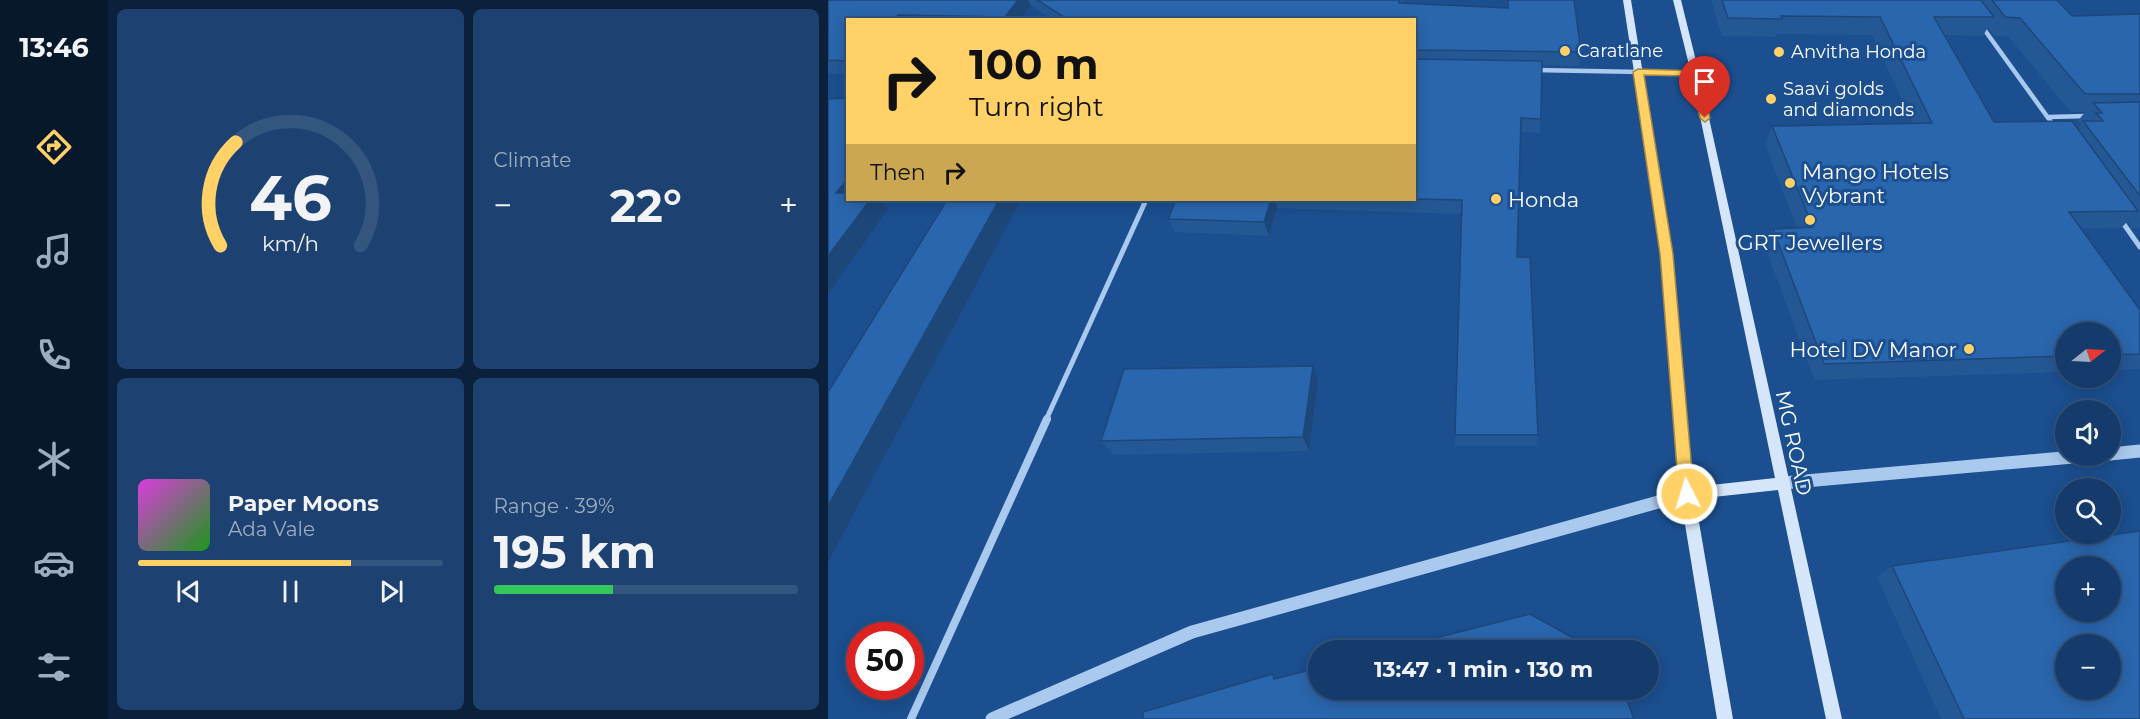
<!DOCTYPE html>
<meta charset="utf-8">
<style>
body{margin:0;font-family:Montserrat,sans-serif;background:#1d4271;color:#f1f3f6;height:100vh;display:flex;flex-direction:column;font-size:22px;white-space:nowrap}
*{box-sizing:border-box;margin:0}
p{font-size:20px;color:#9dadc1}
.icon{flex:none;width:33px;height:33px;fill:none;stroke:currentColor;stroke-width:2;stroke-linecap:round;stroke-linejoin:round}
.map{position:relative;flex:1;overflow:hidden}
.details{display:flex;flex-direction:column;gap:9px;padding:9px;background:#0b203b;width:720px}
.details>*{flex:none}
.guide{position:absolute;left:18px;top:18px;width:570px;height:183px;border-radius:0px;box-shadow:0 3px 15px #0003,0 0 0 2px #33557e;background:#ffd166;color:#111;overflow:hidden}
.needle{width:39px;rotate:72deg}
.buttons{position:absolute;left:1227px;top:322px;display:grid;gap:12px}
.buttons a{display:grid;place-items:center;width:66px;height:66px;border-radius:50%;background:#143b6b;box-shadow:0 3px 15px #0003,0 0 0 2px #33557e;font-size:30px}
.speed{position:absolute;left:18px;top:622px;display:flex;gap:12px;font-size:30px;font-weight:700;text-align:center}
.speed>*{display:grid;place-content:center;width:78px;height:78px;border-radius:50%;background:#143b6b;box-shadow:0 3px 15px #0003,0 0 0 2px #33557e;line-height:1}
.speed .limit{border:9px solid #d22;background:#fff;color:#111}
.pin{position:absolute;display:grid;place-items:center;width:51px;height:51px;color:#fff;margin:-62px -26px;border-radius:50% 50% 50% 0;rotate:-45deg;box-shadow:0 0 6px #0007}
.pin .icon{rotate:45deg}
.me{position:absolute;width:66px;margin:-33px;rotate:355deg;stroke-linejoin:round;filter:drop-shadow(0 0 4px #0008)}
.turn{display:flex;align-items:center;gap:21px;height:126px;padding:0 24px;font-size:27px}
.turn .icon{width:78px;height:78px;stroke-width:2.5}
.turn b{display:block;font-size:42px;line-height:51px}
.then{display:flex;align-items:center;height:57px;padding:0 24px;background:#0003;gap:12px;font-size:22px}
.big{font-size:45px;font-weight:700;line-height:1.1}
.details .widget{flex:1;display:flex;flex-direction:column;justify-content:center;gap:9px;min-width:0;padding:0 21px;border-radius:9px;background:#1d4271}
.details .dial{align-items:center;gap:0}
.dial svg{height:156px;overflow:visible;fill:none;stroke:#33557e;stroke-width:7;stroke-linecap:round;text-anchor:middle}
.dial text{fill:#f1f3f6;stroke:none}
.song{display:flex;align-items:center;gap:18px}
.cover{width:72px;height:72px;border-radius:9px;background:linear-gradient(135deg,hsl(300 70% 55%),hsl(120 70% 35%))}
.played{height:6px;border-radius:3px;background:linear-gradient(90deg,#ffd166 70%,#33557e 70%)}
.keys{display:flex;justify-content:space-around;direction:ltr}
.heat{display:flex;justify-content:space-between;align-items:center;font-size:33px;direction:ltr}
.charge{height:9px;border-radius:4px;background:linear-gradient(90deg,#34c759 39%,#33557e 0)}
.details .tiles{flex:1;display:grid;gap:9px;grid-template-columns:repeat(2,1fr)}
.trip{position:absolute;left:480px;top:640px;width:351px;height:60px;border-radius:30px;background:#143b6b;box-shadow:0 3px 15px #0003,0 0 0 2px #33557e;font-weight:700;line-height:60px;text-align:center}
main{display:flex;flex:1;min-height:0}
.tab-bar{display:flex;flex-direction:column;width:108px;justify-content:space-around;align-items:center;background:#08182b;color:#9dadc1}
.tab-bar .icon{width:42px;height:42px}
.tab-bar .selected{color:#ffd166}
.tab-bar b{font-size:27px;color:#f1f3f6}
.map>svg:first-child{display:block}
</style>
<main>
<nav class="tab-bar">
<b>13:46</b>
<svg class="icon selected" aria-label="directions" viewBox="0 0 24 24"><path d="M12 3l9 9-9 9-9-9zM9 14v-3h6M13 9l2 2-2 2"/></svg>
<svg class="icon" aria-label="music" viewBox="0 0 24 24"><path d="M9 18V5l10-2v13"/><circle cx="6" cy="18" r="3"/><circle cx="16" cy="16" r="3"/></svg>
<svg class="icon" aria-label="phone" viewBox="0 0 24 24"><path d="M5 4h4l2 5-3 2q2 4 5 5l2-3 5 2v4C11 20 4 13 5 4z"/></svg>
<svg class="icon" aria-label="climate" viewBox="0 0 24 24"><path d="M12 3v18M4 7l16 10M4 17L20 7"/></svg>
<svg class="icon" aria-label="car" viewBox="0 0 24 24"><path d="M5 17H2v-5l4-1 3-4h7l3 4 3 1v5h-3M9 17h6M6 11h13"/><circle cx="7" cy="17" r="2"/><circle cx="17" cy="17" r="2"/></svg>
<svg class="icon" aria-label="filters" viewBox="0 0 24 24"><path d="M4 7h16M4 17h16"/><circle cx="9" cy="7" r="2"/><circle cx="15" cy="17" r="2"/></svg>
</nav>
<section class="details">
<div class="tiles">
<div class="widget dial"><svg viewBox="0 0 100 80">
<path d="M14 69A42 42 0 1 1 86 69"/>
<path d="M14 69A42 42 0 0 1 22 16" stroke="#ffd166"/>
<text x="50" y="56" font-size="32" font-weight="700">46</text>
<text x="50" y="72" font-size="11">km/h</text>
</svg></div>
<div class="widget"><p>Climate</p>
<div class="heat"><a>−</a><b class="big">22°</b><a>+</a></div>
</div>
<div class="widget">
<div class="song"><i class="cover"></i><div><b>Paper Moons</b><p>Ada Vale</p></div></div>
<div class="played"></div>
<div class="keys"><svg class="icon" aria-label="previous" viewBox="0 0 24 24"><path d="M18 5L8 12l10 7zM5 5v14"/></svg><svg class="icon" aria-label="pause" viewBox="0 0 24 24"><path d="M8 5v14M16 5v14"/></svg><svg class="icon" aria-label="next" viewBox="0 0 24 24"><path d="M6 5l10 7-10 7zM19 5v14"/></svg></div>
</div>
<div class="widget"><p>Range · 39%</p><b class="big">195 km</b><div class="charge"></div></div>
</div>
</section>
<div class="map">
<svg width="1312" height="719" viewBox="0 0 1312 719">
<rect width="100%" height="100%" fill="#1b4f8f"/>
<g fill="none" stroke-linecap="round" stroke-linejoin="round">
<g stroke="#a9c9ee" stroke-width="4.5">
<path d="M 1153,25 L 1226,126"/>
<path d="M 706,70 L 867,73"/>
<path d="M 1220,117 L 1260,116"/>
</g>
<g stroke="#a9c9ee" stroke-width="5">
<path d="M 1293,220 L 1312,247"/>
<path d="M 218,420 L 318,200"/>
</g>
<path stroke="#a9c9ee" stroke-width="8" d="M 83,719 L 219,419"/>
<g stroke="#a9c9ee" stroke-width="13">
<path d="M 1282,454 L 1312,451"/>
<path d="M 955,483 L 1256,456"/>
<path d="M 164,719 L 364,632 L 859,494"/>
</g>
<path fill="#d6e6fa" fill-rule="evenodd" d="M 795,0 L 803,0 L 844,254 L 865,487 L 947,478 L 863,73 L 845,0 L 853,0 L 871,73 L 1014,719 L 998,719 L 950,490 L 867,499 L 905,719 L 889,719 L 852,494 L 834,254 Z"/>
</g>
<g fill="#245895" fill-rule="evenodd">
<path d="M 0,0 L 575,0 L 574,4 L 679,8 L 679,0 L 746,0 L 753,52 L 751,66 L 713,65 L 712,133 L 692,132 L 689,257 L 710,435 L 708,446 L 627,446 L 627,435 L 633,214 L 449,208 L 441,236 L 347,232 L 340,219 L 348,200 L 586,200 L 586,20 L 225,20 L 203,5 L 193,20 L 20,20 L 20,74 L 0,74 Z"/>
<path d="M 883,0 L 1229,0 L 1244,16 L 1312,14 L 1312,228 L 1304,228 L 1300,221 L 1293,228 L 1253,229 L 1312,310 L 1312,369 L 1282,370 L 1282,333 L 1238,333 L 1238,372 L 986,380 L 937,246 L 945,229 L 969,228 L 937,144 L 944,126 L 1085,124 L 1044,35 L 949,34 L 948,37 L 894,36 ZM 1160,27 L 1166,36 L 1180,36 L 1243,112 L 1257,112 L 1250,121 L 1253,124 L 1250,129 L 1166,122 L 1117,35 L 1155,36 Z"/>
<path d="M 490,382 L 481,451 L 286,455 L 273,441 Z"/>
<path d="M 1064,566 L 1312,719 L 1113,719 L 1049,577 Z"/>
</g>
<g fill="#1d4779">
<path d="M 190,0 L 200,0 L 203,5 L 193,20 L 179,20 L 177,17 Z"/>
<path d="M 70,15 L 73,20 L 66,20 Z"/>
<path d="M 20,178 L 20,200 L 8,193 Z"/>
<path d="M 42,200 L 52,200 L 60,209 L 0,294 L 0,256 Z"/>
<path d="M 171,200 L 193,200 L 0,562 L 0,506 Z"/>
<path d="M 443,200 L 447,200 L 449,208 L 441,236 L 436,222 Z"/>
<path d="M 485,366 L 490,382 L 481,451 L 475,437 Z"/>
</g>
<g fill="#2a66ad" stroke="#1d4779" stroke-width="1.5" fill-rule="evenodd">
<path d="M 0,0 L 190,0 L 177,17 L 70,15 L 66,20 L 20,20 L 20,61 L 0,60 Z"/>
<path d="M 209,0 L 572,0 L 571,3 L 680,8 L 680,0 L 746,0 L 753,52 L 586,50 L 586,20 L 234,20 L 236,17 Z"/>
<path d="M 894,0 L 1153,0 L 1166,17 L 1106,17 L 1166,122 L 1244,121 L 1310,211 L 1241,212 L 1312,310 L 1312,354 L 1282,355 L 1282,333 L 1238,333 L 1238,356 L 996,364 L 945,229 L 985,227 L 944,126 L 1104,123 L 1052,17 L 953,16 L 954,19 L 900,18 Z"/>
<path d="M 1164,0 L 1229,0 L 1244,16 L 1312,14 L 1312,94 L 1257,94 L 1192,18 L 1177,17 Z"/>
<path d="M 586,59 L 714,61 L 713,119 L 693,118 L 689,257 L 702,257 L 710,435 L 627,435 L 634,200 L 586,199 Z"/>
<path d="M 20,98 L 20,178 L 8,193 L 20,193 L 20,200 L 42,200 L 0,256 L 0,99 Z"/>
<path d="M 1312,102 L 1312,196 L 1255,121 L 1275,121 L 1268,113 L 1274,113 L 1265,103 Z"/>
<path d="M 119,200 L 171,200 L 0,506 L 0,392 Z"/>
<path d="M 348,200 L 443,200 L 436,222 L 340,219 Z"/>
<path d="M 485,366 L 475,437 L 273,441 L 296,369 Z"/>
<path d="M 1312,531 L 1312,719 L 1136,719 L 1064,566 ZM 1238,567 L 1282,567 L 1282,612 L 1238,612 ZM 1238,645 L 1282,645 L 1282,690 L 1238,690 Z"/>
<path d="M 702,614 L 769,651 L 556,651 Z"/>
<path d="M 490,668 L 490,690 L 795,690 L 806,719 L 315,719 L 315,712 L 445,674 L 446,679 Z"/>
</g>
<path fill="#ffd166" stroke="#a68842" stroke-width="1.5" d="M 810,69 L 871,71 L 882,118 L 877,122 L 872,118 L 863,76 L 816,75 L 845,254 L 866,494 L 864,499 L 859,501 L 853,499 L 851,494 L 832,254 L 805,72 Z"/>
<g fill="#ffd166" stroke="#1b4f8f" stroke-width="2">
<circle cx="737" cy="51" r="6"/>
<circle cx="951" cy="52" r="6"/>
<circle cx="943" cy="99" r="6"/>
<circle cx="962" cy="183" r="6"/>
<circle cx="668" cy="199" r="6"/>
<circle cx="982" cy="220" r="6"/>
<circle cx="1141" cy="349" r="6"/>
</g>
<g text-anchor="middle" dominant-baseline="central" stroke-width="6" stroke-linejoin="round" paint-order="stroke">
<g font-size="18" fill="#fff" stroke="#1b4f8f" text-anchor="start">
<text x="749" y="51">Caratlane</text>
<text x="963" y="52">Anvitha Honda</text>
<text x="955" y="89">Saavi golds<tspan x="955" dy="21">and diamonds</tspan></text>
</g>
<g font-size="21" fill="#fff" stroke="#1b4f8f" text-anchor="start">
<text x="974" y="171">Mango Hotels<tspan x="974" dy="24">Vybrant</tspan></text>
<text x="680" y="199">Honda</text>
<text x="982" y="242" text-anchor="middle">GRT Jewellers</text>
<text x="1129" y="349" text-anchor="end">Hotel DV Manor</text>
</g>
<g font-size="21" fill="#fff" stroke="#1b4f8f">
<text transform="translate(966 443) rotate(78)">MG ROAD</text>
</g>
</g>
</svg>
<div class="buttons">
<a><svg class="needle" viewBox="-14 -14 28 28"><path d="M0-13l5 13h-10z" fill="#e53935"/><path d="M0 13l5-13h-10z" fill="#9dadc1"/></svg></a>
<a><svg class="icon" aria-label="sound" viewBox="0 0 24 24"><path d="M4 9h4l5-4v14l-5-4H4zM17 9q2 3 0 6"/></svg></a>
<a><svg class="icon" aria-label="search" viewBox="0 0 24 24"><circle cx="10" cy="10" r="6"/><path d="M15 15l6 6"/></svg></a>
<a>+</a>
<a>−</a>
</div>
<div class="speed"><div class="limit">50</div></div>
<div class="pin" style="left:877px;top:118px;background:#d93025"><svg class="icon" aria-label="arrive" viewBox="0 0 24 24"><path d="M6 21V4h12l-3 4 3 4H6"/></svg></div>
<svg class="me" style="left:859px;top:494px" viewBox="-20 -20 40 40"><circle r="17" fill="#ffd166" stroke="#fff" stroke-width="3"/><path d="M0-11L8 9 0 5-8 9z" fill="#fff"/></svg>
<div class="trip">13:47 · 1 min · 130 m</div>
<div class="guide">
<div class="turn"><svg class="icon" aria-label="right" viewBox="0 0 24 24"><path d="M7 20v-9h11M14 6l5 5-5 5"/></svg><div><b>100 m</b>Turn right</div></div>
<div class="then">Then<svg class="icon" aria-label="right" viewBox="0 0 24 24"><path d="M7 20v-9h11M14 6l5 5-5 5"/></svg></div>
</div>
</div>
</main>
